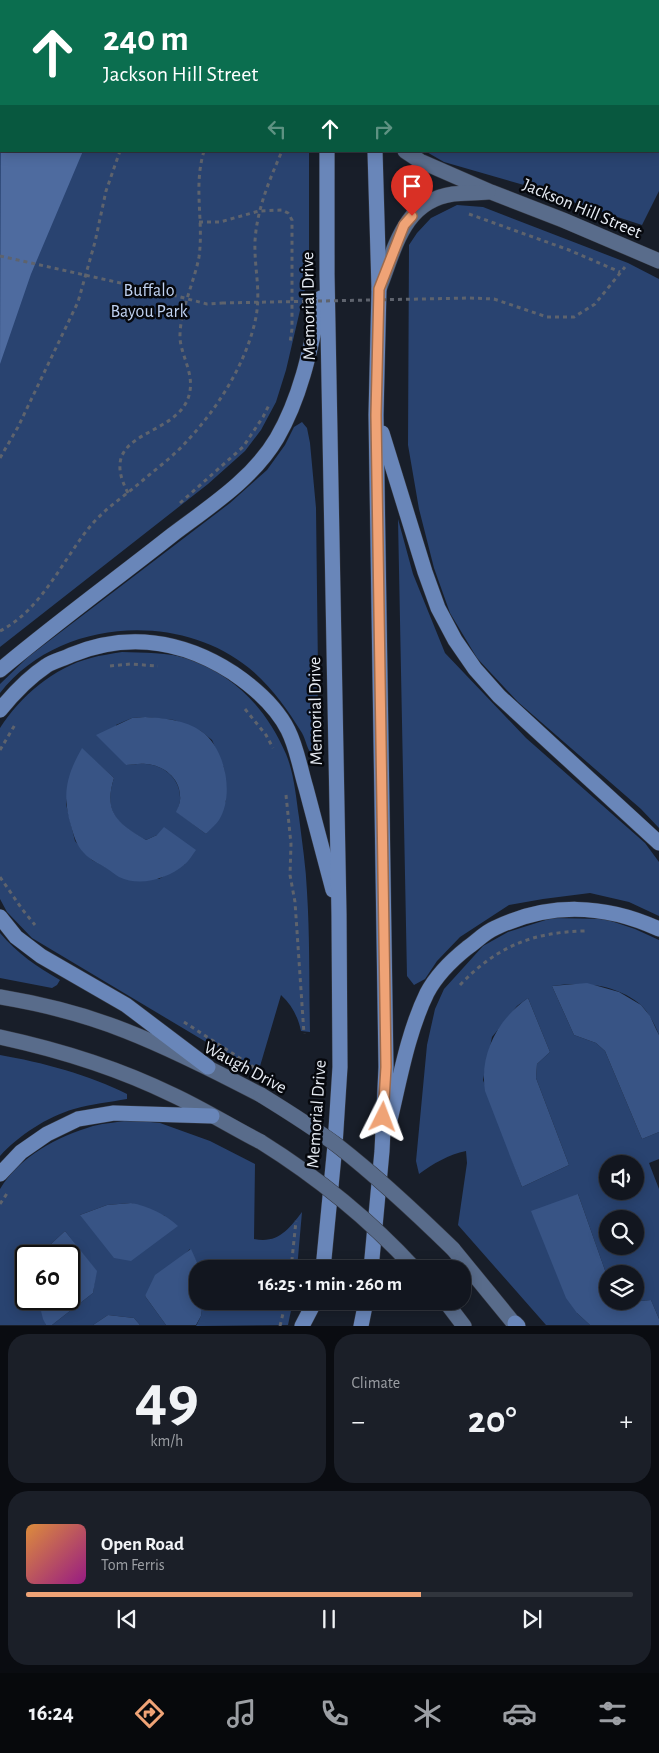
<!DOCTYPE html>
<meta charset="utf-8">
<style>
body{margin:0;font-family:"Alegreya Sans",sans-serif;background:#1b1f28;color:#f1f3f6;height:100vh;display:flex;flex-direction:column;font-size:19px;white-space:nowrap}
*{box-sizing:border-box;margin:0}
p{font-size:16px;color:#9c9fa4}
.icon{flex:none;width:28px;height:28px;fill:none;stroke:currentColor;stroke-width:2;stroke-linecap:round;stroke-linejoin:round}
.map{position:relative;height:1326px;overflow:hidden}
.sheet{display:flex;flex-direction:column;gap:8px;padding:8px;background:#0a0c11;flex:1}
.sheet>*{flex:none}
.banner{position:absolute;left:0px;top:0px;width:660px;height:152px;box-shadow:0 2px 12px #0003,0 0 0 1px #31353d;background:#0b6e4f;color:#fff;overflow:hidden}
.tools{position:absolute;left:599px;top:1155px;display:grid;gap:10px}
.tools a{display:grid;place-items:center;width:45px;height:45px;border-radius:50%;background:#12161f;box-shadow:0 2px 12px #0003,0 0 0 1px #31353d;font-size:25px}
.speed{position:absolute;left:15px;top:1245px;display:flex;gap:10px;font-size:25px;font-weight:700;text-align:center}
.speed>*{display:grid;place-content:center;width:65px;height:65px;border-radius:50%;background:#12161f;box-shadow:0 2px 12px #0003,0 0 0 1px #31353d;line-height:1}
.speed .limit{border:2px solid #111;border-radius:8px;background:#fff;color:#111}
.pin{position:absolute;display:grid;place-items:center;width:42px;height:42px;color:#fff;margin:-51px -21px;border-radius:50% 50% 50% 0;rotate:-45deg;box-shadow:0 0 5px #0007}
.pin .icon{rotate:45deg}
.me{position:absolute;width:55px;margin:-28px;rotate:3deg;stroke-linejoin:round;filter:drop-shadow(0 0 4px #0008)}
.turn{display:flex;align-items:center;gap:18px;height:105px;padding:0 20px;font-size:22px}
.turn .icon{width:65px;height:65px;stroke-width:2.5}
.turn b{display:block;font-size:35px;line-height:42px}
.lanes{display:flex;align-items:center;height:48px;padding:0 20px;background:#0003;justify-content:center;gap:25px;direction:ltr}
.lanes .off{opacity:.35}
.big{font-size:38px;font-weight:600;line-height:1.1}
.sheet .widget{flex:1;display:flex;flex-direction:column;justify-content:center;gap:8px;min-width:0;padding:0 18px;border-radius:20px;background:#1b1f28}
.sheet .dial{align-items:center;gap:0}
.dial b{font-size:65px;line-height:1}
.song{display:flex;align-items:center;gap:15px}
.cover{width:60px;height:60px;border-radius:8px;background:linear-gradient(135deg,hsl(30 70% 55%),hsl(310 70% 35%))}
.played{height:5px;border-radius:2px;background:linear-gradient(90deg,#efa376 65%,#31353d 65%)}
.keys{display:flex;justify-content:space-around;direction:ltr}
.heat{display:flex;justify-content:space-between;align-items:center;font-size:28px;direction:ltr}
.sheet .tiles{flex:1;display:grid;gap:8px;grid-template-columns:1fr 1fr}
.widget:last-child{grid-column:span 2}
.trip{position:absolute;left:189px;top:1260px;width:282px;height:50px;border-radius:20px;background:#12161f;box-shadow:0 2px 12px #0003,0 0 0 1px #31353d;font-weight:600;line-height:50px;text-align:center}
.dock{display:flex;height:80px;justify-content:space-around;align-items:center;background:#07090c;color:#9c9fa4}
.dock .icon{width:35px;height:35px}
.dock .on{color:#efa376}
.dock b{font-size:22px;color:#f1f3f6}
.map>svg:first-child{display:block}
</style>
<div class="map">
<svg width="659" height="1326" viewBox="0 0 659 1326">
<rect width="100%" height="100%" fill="#181e29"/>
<g fill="#294370" fill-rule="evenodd">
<path d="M 0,0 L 309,0 L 1,1 L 1,151 L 309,151 L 309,272 L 286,370 L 276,402 L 261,430 L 245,451 L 208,484 L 0,647 Z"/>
<path d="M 403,0 L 659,0 L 659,191 L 642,225 L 584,206 L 531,187 L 444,162 L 425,151 L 659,151 L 659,1 Z"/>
<path d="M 457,205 L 483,207 L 628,263 L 659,279 L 659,828 L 641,809 L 518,702 L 477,658 L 450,613 L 434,568 L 419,509 L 408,445 L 409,245 L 417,233 L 431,218 Z"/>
<path d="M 302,422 L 307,428 L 310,443 L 316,508 L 318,672 L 317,755 L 313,756 C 307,750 306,740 302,733 C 287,709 271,686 249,668 C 178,610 57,619 0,693 L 0,684 L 28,657 L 230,503 L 267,470 L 285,445 L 294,427 Z"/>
<path d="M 398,519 L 413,574 L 445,653 L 526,738 L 645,843 L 659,862 L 659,916 L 629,902 L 590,893 L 543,899 L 509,905 L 460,937 L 437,961 L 425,979 L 414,985 L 407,976 Z"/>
<path d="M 122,652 C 143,653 168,652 189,659 C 236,676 267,710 286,754 C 294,773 296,797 299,817 C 302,842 306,867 307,892 C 310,939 309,986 310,1032 L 301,1031 C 298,1017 292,1005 281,995 L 258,1073 L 32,938 L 7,912 L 0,899 L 0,728 C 20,697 54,667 91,658 C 101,655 111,654 122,652 ZM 145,717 L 174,720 L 201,731 L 212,740 L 224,768 L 226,801 L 206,834 L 177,812 C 178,807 181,802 180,797 C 180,778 163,765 146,764 C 139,763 132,765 126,765 L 116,725 L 132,718 ZM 82,749 L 114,778 C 103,812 117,824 146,840 L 157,835 L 185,864 L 159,879 L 107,868 L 92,860 L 75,841 L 66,804 L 72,771 Z"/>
<path d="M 552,918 L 605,919 L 635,929 L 659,940 L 659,1035 C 655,1025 649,1013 641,1005 C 617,984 582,981 552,986 L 574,1035 L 596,1043 L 605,1051 L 642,1139 L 659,1132 L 659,1159 L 649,1163 L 659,1189 L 659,1319 L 651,1300 L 640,1301 L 635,1300 L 635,1274 L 608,1274 L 607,1276 L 578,1194 L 577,1313 L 590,1325 L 546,1325 L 458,1225 L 467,1163 L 466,1151 C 449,1154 433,1164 419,1174 L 416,1161 L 427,1045 L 435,1009 L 444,989 L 483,946 L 508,932 ZM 528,998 L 550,1052 L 537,1064 L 536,1078 L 569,1165 L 522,1187 L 483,1080 L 492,1037 L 517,1006 ZM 608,1164 L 635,1164 L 635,1191 L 608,1191 ZM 608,1219 L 635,1219 L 635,1246 L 608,1246 Z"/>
<path d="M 0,933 C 17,953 37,967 60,980 L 57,985 L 52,988 L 0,978 Z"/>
<path d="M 0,1055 C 41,1062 90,1075 127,1094 L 127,1099 C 110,1102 91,1104 74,1109 C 47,1117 19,1135 0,1156 Z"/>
<path d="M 132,1120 L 160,1123 L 210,1141 L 255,1164 L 254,1239 C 278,1244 289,1229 302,1212 L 297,1269 L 200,1269 L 190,1249 L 145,1296 L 166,1325 L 140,1325 L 134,1318 L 108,1315 L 93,1325 L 52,1325 L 93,1293 L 96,1271 L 65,1231 L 51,1244 L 46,1256 L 26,1256 L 26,1299 L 38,1299 L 46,1325 L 0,1325 L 0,1189 C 20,1156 57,1137 93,1126 C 105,1123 119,1122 132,1120 ZM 131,1203 L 165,1216 L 80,1215 L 107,1205 Z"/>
<path d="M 203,1301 L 293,1301 L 288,1325 L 196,1326 L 201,1316 Z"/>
</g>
<g fill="#385485">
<path d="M 145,717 C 164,718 185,720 201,731 C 225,747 235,795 219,820 C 216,825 210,829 206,834 L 176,812 C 178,807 181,802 180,796 C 180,778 163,765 146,764 C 139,763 132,765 126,765 L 96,735 L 132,718 Z"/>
<path d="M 82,748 L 114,778 C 103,812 118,824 146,840 L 157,835 L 164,827 L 196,850 C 192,855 189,861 184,865 C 167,879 140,887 119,877 C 114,874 111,871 106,868 C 98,863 90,860 84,853 C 76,845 74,836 71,826 C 62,795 66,776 82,748 Z"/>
<path d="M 587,983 L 619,992 L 641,1005 L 650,1016 L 656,1029 L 659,1035 L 659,1132 L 642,1139 L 605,1051 L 596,1043 L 574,1035 L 552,986 Z"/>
<path d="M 528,998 L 550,1052 L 537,1064 L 536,1078 L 569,1165 L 522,1187 L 485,1091 C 479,1054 498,1019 528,998 Z"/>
<path d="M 578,1194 L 607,1276 L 608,1301 L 640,1301 L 651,1300 L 659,1319 L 659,1325 L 590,1325 L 577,1313 L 566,1298 L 531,1211 Z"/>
<path d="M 131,1203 C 148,1206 165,1214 178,1226 L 131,1261 L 114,1258 L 80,1215 L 107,1205 Z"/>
<path d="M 65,1231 L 97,1271 L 93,1293 L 52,1325 L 46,1325 L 43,1319 L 38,1299 L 69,1299 L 69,1256 L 46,1256 L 51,1244 Z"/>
<path d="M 191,1249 L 200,1269 L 198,1269 L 198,1301 L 203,1301 L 201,1316 L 196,1325 L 166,1325 L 145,1296 L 155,1275 Z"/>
<path d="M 108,1315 L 134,1318 L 140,1325 L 93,1325 Z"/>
</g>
<path fill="#4e6b9f" d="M 1,121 L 1,151 L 83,151 L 31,274 L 0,364 Z"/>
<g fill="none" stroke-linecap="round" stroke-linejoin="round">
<g stroke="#363a44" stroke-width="16">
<g id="secondary">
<path d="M 405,151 L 420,161 L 491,192 L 563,220 L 659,261"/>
<path d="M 379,289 C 395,249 403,201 453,194 C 465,193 477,193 488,192"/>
<path d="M 0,997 C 42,1004 86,1015 126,1031 C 172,1049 217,1072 261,1095"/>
<path d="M 0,1037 C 60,1050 118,1068 173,1095 C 203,1109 232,1127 261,1142"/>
<path d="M 453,1249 L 516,1326"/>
<path d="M 445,1301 L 464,1326"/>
</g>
</g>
<g stroke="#363a44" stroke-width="16">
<g id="primary">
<path d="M 373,0 L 373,1"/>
<path d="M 327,1 L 327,0"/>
<path d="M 382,433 L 425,572 L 438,608 L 455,640 L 475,669 L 499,696 L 659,843"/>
<path d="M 0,670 C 56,623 115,580 172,535 C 209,507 253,479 277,438 C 302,395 311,346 321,298"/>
<path d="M 0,710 C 13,694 28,678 46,666 C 53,661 63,659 71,655 C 127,632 182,640 233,673 C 255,688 276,706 288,730 C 297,748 300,768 306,788 C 315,822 324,856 333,890"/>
<path d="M 0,917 L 16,937 L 41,956 L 126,1005 L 208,1067"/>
<path d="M 390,1120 C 400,1078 408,1032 427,993 C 436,976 452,960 467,948 C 476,942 485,932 495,928 C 549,902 605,904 659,929"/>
<path d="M 0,1174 L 21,1152 L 47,1134 L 78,1119 L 114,1113 L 212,1116"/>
<path d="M 323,1269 L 335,1145 L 340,1067 L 339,914 L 327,274 L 327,151"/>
<path d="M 371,1269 L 382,1151 L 386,1067 L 376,415 L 379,289 L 375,151"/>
<path d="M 515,1323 L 518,1326"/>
<path d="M 302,1326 L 315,1301"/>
<path d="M 361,1326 L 366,1301"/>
</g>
</g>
<g stroke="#5e636d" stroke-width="3" stroke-dasharray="4 4" stroke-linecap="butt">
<path d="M 297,0 L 297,1"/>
<path d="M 540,0 L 541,1"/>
<path d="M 180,1 L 180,0"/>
<path d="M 469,214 L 569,250 L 620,272"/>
<path d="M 199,222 L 220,222 L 259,211 L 282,210 L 288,213 L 292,220 L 292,329 L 290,343"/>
<path d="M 165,293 L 207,304 L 222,303"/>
<path d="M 470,298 L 494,299 L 547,317 L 574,317 L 595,304 L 625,267"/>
<path d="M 0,458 L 18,427 L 78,302 L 95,242 L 106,191 L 120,151"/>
<path d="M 128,493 C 93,427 182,440 190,391 C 193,372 182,357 180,339 C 179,313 194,283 199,257 C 204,221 193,187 204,151"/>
<path d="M 180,503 L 243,447 L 263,417 L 270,403"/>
<path d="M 0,631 C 43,609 63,558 93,523 C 107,507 126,495 142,481 C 157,468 174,456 187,441 C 218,408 247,362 256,317 C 261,289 254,268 255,241 C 257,209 269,181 282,151"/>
<path d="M 110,666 L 130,664 L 158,666"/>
<path d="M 245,709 L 266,735 L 273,748"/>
<path d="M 0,750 L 16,723"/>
<path d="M 286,795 L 291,844 L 290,875 L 295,902 L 304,1034"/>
<path d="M 0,877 L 22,909 L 35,925"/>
<path d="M 460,985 C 496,947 532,932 585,931"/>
<path d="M 184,1022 L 255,1068"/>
<path d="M 0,1204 L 8,1192"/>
<path d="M 291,1269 L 296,1221"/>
<path d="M 280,1326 L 286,1301"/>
</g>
<use href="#secondary" stroke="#596c8b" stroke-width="15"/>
<use href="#primary" stroke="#6986b9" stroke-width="15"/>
<g stroke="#363a44" stroke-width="16" stroke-linecap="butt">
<g id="secondary-bridge">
<path d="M 261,1095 C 287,1111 314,1128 338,1146 C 379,1178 416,1213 453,1249"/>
<path d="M 261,1142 C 317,1177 370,1220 415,1269"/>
</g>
</g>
<g stroke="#5e636d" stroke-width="3" stroke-dasharray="4 4" stroke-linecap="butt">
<path d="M 0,256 L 165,293"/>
<path d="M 222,303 L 470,298"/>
</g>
<use href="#secondary-bridge" stroke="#596c8b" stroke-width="15"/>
</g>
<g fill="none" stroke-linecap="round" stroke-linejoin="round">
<g stroke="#9b6a4d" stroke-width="12">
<path id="route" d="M 383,1117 L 386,1067 L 376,415 L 379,289 L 404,225 L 412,216"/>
</g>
<use href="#route" stroke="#efa376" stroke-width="9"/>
</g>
<g text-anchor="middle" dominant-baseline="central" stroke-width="5" stroke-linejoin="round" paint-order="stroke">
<g font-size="18" fill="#e7ecf4" stroke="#06080d">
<text transform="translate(582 209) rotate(23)">Jackson Hill Street</text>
<text transform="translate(309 306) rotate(-91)">Memorial Drive</text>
<text transform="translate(316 711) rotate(-91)">Memorial Drive</text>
<text transform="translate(245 1068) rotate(28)">Waugh Drive</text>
<text transform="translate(317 1114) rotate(-86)">Memorial Drive</text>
</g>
<g font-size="18" fill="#c0d2f1" stroke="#06080d">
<text x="149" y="291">Buffalo<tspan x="149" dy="21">Bayou Park</tspan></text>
</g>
</g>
</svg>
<div class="tools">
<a><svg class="icon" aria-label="sound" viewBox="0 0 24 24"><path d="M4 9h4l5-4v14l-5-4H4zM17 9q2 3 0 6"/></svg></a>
<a><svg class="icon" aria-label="search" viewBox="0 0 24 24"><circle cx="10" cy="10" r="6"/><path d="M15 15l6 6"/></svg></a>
<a><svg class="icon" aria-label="layers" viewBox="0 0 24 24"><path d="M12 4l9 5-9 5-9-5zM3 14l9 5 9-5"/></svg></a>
</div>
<div class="speed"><div class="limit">60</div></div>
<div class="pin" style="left:412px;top:216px;background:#d93025"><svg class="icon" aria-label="arrive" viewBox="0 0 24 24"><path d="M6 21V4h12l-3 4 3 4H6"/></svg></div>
<svg class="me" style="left:383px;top:1117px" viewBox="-20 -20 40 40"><path d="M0-17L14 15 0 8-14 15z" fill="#efa376" stroke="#fff" stroke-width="4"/></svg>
<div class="trip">16:25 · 1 min · 260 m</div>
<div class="banner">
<div class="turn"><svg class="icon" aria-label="ahead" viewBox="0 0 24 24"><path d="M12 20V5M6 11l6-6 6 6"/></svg><div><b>240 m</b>Jackson Hill Street</div></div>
<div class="lanes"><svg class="icon off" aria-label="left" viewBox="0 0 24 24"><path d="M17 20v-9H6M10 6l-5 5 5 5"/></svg><svg class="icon" aria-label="ahead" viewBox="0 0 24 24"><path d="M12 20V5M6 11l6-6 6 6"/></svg><svg class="icon off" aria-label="right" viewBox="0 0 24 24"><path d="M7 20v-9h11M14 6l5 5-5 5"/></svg></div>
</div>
</div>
<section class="sheet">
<div class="tiles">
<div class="widget dial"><b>49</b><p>km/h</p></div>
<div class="widget"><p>Climate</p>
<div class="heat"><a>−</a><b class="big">20°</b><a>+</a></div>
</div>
<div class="widget">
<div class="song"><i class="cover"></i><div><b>Open Road</b><p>Tom Ferris</p></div></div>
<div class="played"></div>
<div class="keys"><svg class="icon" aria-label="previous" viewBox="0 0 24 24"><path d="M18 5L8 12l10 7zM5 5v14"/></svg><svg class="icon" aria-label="pause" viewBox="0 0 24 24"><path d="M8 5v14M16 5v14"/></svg><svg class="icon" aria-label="next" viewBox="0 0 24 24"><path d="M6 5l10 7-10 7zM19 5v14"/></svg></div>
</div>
</div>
</section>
<nav class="dock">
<b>16:24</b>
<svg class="icon on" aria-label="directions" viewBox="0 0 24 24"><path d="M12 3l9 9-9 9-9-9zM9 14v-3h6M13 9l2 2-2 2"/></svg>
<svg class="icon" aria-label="music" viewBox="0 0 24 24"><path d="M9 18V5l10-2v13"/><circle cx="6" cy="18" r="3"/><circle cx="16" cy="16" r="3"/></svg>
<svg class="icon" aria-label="phone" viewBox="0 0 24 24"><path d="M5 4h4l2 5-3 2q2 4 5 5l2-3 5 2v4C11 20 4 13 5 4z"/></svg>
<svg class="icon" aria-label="climate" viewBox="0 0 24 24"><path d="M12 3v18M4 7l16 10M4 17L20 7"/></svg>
<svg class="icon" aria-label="car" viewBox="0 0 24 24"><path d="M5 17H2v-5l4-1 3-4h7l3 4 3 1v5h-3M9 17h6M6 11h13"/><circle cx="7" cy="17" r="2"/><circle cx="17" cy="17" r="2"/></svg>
<svg class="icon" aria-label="filters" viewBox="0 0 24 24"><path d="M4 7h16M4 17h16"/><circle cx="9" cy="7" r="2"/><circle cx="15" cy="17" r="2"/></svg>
</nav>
